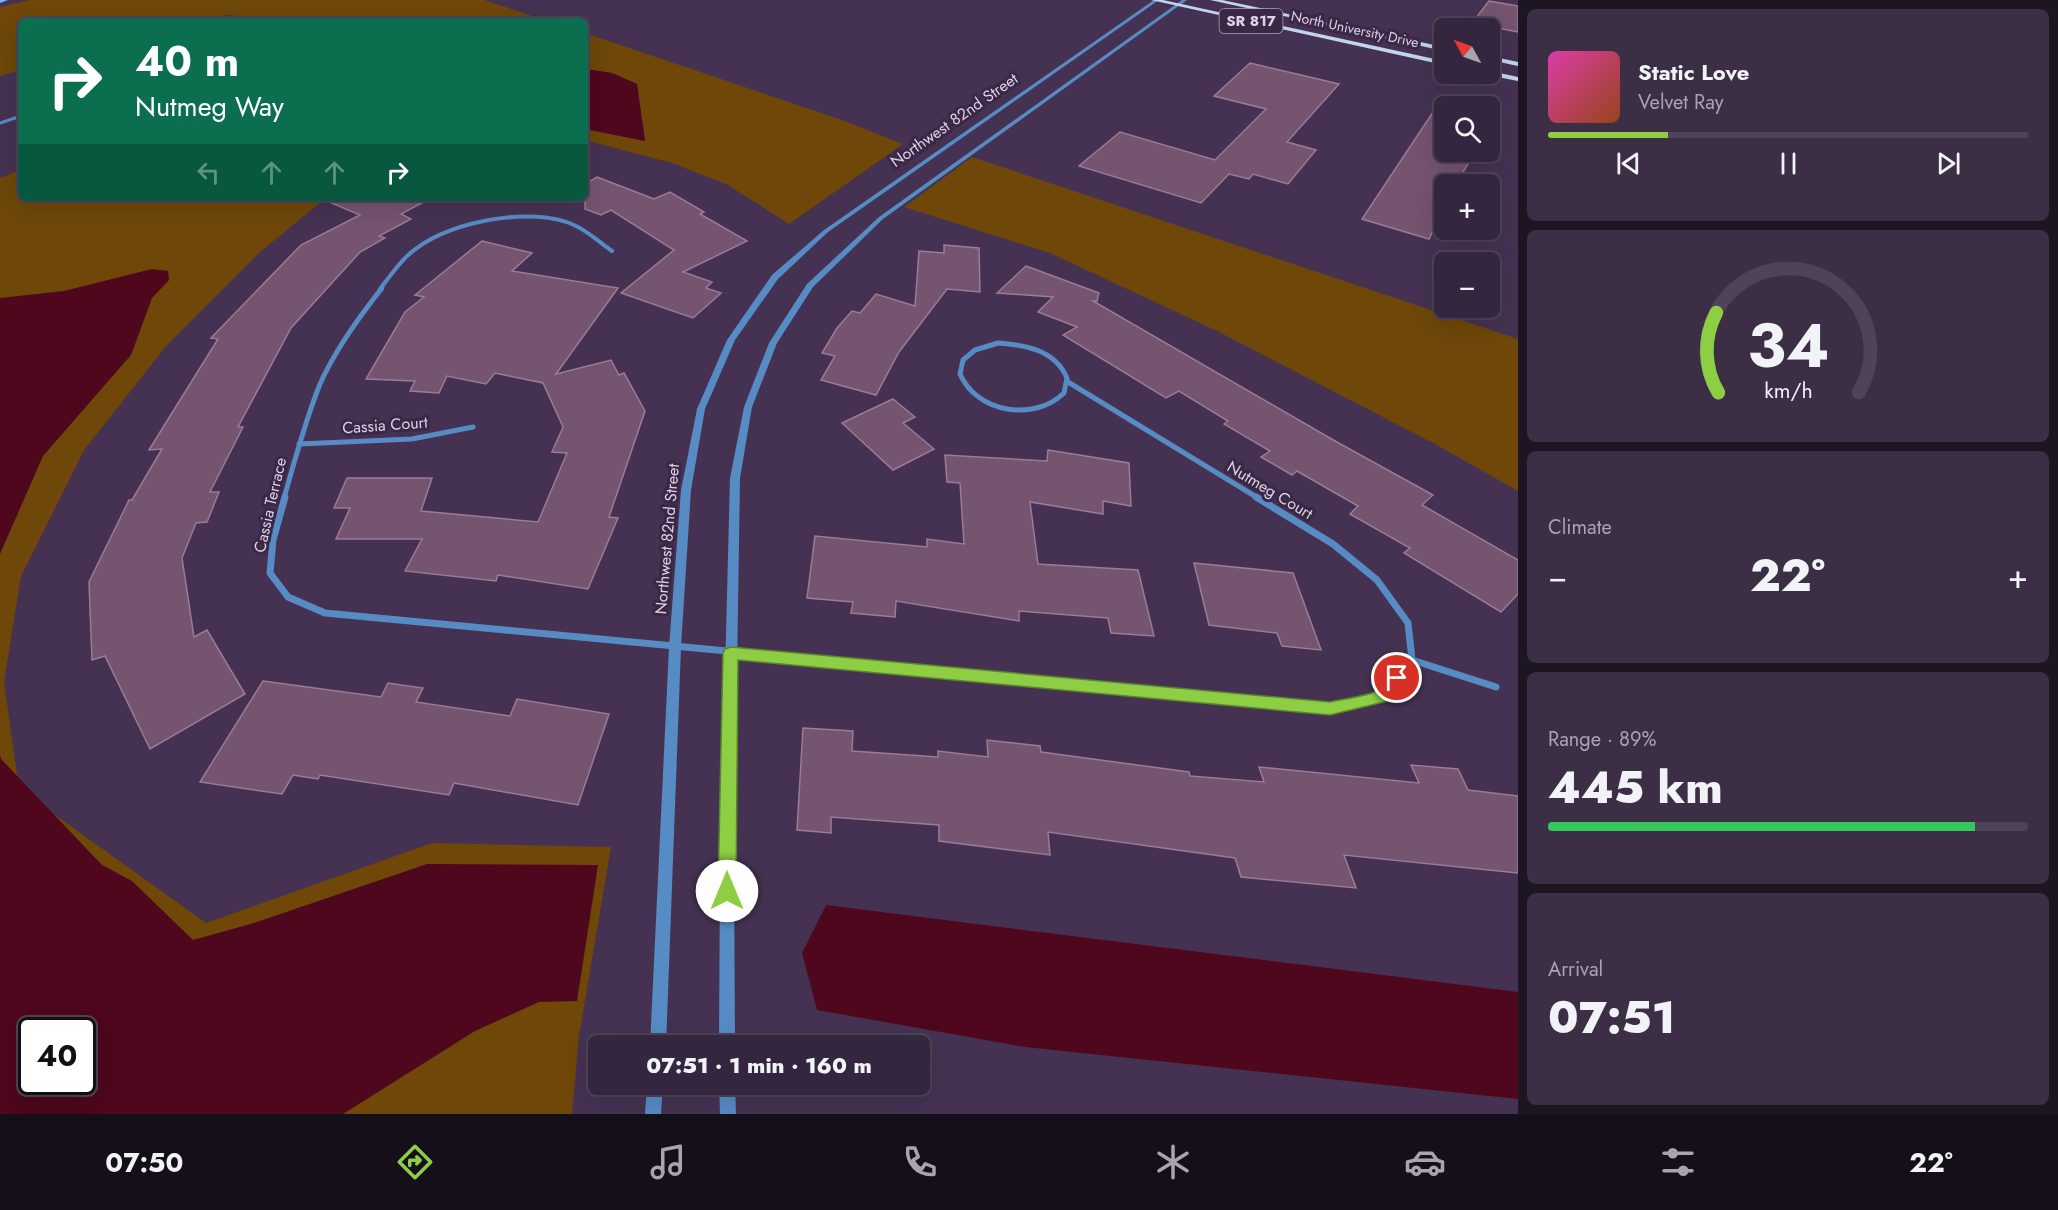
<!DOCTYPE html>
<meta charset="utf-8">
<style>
body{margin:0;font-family:Jost,sans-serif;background:#3c2e45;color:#f1f3f6;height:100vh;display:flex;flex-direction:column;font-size:22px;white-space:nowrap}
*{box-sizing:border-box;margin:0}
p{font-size:20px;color:#a9a5b0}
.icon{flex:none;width:33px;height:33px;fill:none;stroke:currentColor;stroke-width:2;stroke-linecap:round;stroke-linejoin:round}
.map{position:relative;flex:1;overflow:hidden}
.panel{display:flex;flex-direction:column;gap:9px;padding:9px;background:#1d1522;width:540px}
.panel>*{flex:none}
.banner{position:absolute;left:18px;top:18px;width:570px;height:183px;border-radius:9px;box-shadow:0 6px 24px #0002,0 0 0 2px #4e4358;background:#0b6e4f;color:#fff;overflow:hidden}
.needle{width:39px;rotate:310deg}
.tools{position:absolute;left:1434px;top:18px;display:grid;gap:12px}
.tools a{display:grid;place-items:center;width:66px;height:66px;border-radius:9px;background:#34263e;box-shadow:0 6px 24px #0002,0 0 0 2px #4e4358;font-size:30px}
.speed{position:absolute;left:18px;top:1017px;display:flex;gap:12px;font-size:30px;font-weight:700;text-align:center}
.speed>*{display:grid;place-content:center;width:78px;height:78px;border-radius:50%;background:#34263e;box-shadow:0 6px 24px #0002,0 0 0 2px #4e4358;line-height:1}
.speed .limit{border:3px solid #111;border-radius:9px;background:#fff;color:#111}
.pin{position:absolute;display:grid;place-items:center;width:51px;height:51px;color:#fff;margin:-26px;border:3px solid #fff;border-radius:50%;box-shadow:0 2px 6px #0007}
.me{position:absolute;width:66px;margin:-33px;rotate:0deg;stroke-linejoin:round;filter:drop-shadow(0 0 4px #0008)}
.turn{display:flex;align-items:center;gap:21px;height:126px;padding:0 18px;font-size:27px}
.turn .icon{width:78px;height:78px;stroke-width:2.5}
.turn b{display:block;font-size:42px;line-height:51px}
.lanes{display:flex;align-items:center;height:57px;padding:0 18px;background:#0003;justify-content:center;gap:30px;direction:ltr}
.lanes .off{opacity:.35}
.big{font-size:45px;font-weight:800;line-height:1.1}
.panel .tile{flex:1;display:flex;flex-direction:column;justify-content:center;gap:9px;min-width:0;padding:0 21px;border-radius:9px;background:#3c2e45}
.panel .dial{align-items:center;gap:0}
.dial svg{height:156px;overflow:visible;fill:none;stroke:#4e4358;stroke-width:7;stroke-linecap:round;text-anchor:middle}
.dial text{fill:#f1f3f6;stroke:none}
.song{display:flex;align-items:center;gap:18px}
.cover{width:72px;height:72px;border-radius:9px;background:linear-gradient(135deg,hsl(320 70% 55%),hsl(20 70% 35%))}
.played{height:6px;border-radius:3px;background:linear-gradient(90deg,#8dce44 25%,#4e4358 25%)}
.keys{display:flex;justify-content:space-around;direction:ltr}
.heat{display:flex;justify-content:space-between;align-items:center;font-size:33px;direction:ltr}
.charge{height:9px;border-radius:4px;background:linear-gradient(90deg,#34c759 89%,#4e4358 0)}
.trip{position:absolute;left:588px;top:1035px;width:342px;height:60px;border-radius:9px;background:#34263e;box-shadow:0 6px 24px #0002,0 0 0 2px #4e4358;font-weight:800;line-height:60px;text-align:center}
.tabs{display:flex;height:96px;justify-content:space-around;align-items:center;background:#150f19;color:#a9a5b0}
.tabs .icon{width:42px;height:42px}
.tabs .selected{color:#8dce44}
.tabs b{font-size:27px;color:#f1f3f6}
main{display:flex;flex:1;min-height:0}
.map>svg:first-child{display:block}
</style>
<main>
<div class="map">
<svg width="1518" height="1114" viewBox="0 0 1518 1114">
<rect width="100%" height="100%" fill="#453252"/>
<g fill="#6e4709" fill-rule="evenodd">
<path d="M 30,0 L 484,0 L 548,21 L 261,21 L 230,15 L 188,21 L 21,21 L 21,70 L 0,76 L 0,7 Z"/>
<path d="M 585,33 L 839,119 L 903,144 L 789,224 L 728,185 L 672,163 L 585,140 L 585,129 L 645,141 L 637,84 L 612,73 L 585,69 Z"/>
<path d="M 972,157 L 1518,339 L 1518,491 L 1435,444 L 1217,331 L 1050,253 L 904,207 Z"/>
<path d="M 21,170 L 21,198 L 326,198 L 260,252 L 167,345 L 84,450 L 21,576 L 4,682 L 19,789 L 206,923 L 432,843 L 611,847 L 579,1036 L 572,1114 L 0,1114 L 0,178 ZM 32,1030 L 82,1030 L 82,1082 L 32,1082 Z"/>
</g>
<g fill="#4e071c" fill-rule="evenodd">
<path d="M 585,69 L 612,73 L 637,84 L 645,141 L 585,129 Z"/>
<path d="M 152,269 L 168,271 L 169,280 L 152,298 L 131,355 L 43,456 L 0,554 L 0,298 L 64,291 Z"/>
<path d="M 0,755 L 1,759 L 102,865 L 132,881 L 193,940 L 254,923 L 427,864 L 598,865 L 577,1001 L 539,1002 L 475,1031 L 343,1114 L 0,1114 ZM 32,1030 L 82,1030 L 82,1082 L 32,1082 Z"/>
<path d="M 826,905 L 1518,992 L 1518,1099 L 1025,1047 L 817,1010 L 802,953 Z"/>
</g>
<g fill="#74546f" stroke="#9c7a98" stroke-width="1.5">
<path d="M 1489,1 L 1518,6 L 1518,32 L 1472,23 Z"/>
<path d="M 1250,63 L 1339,84 L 1287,142 L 1316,150 L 1288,184 L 1253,174 L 1249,179 L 1229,174 L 1201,203 L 1079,166 L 1120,132 L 1215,160 L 1266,109 L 1214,96 Z"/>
<path d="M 1435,109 L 1444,111 L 1444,152 L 1475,152 L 1456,184 L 1444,184 L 1444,209 L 1429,239 L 1362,219 Z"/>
<path d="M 597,177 L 654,199 L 670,192 L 704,212 L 700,214 L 747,241 L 683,272 L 712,282 L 706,288 L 721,293 L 693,318 L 621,293 L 674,250 L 611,210 L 601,215 L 585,209 L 585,184 Z"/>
<path d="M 320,198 L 431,198 L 401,214 L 411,219 L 379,236 L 385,238 L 360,252 L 291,328 L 238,427 L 243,427 L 210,492 L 219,492 L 207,522 L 196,523 L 182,558 L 194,637 L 207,630 L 245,694 L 150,749 L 105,656 L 92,660 L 89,582 L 129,500 L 132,500 L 162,449 L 149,450 L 218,339 L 211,338 L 301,245 L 360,215 Z"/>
<path d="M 482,241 L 532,253 L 512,271 L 618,288 L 556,374 L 611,360 L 619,375 L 624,373 L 645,411 L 609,517 L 618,518 L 588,589 L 498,575 L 496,581 L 405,571 L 422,539 L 336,539 L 350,508 L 334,508 L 347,478 L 432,478 L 421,511 L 538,522 L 567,453 L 552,452 L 563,427 L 543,383 L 495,373 L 486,384 L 447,376 L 439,393 L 410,391 L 415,381 L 366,379 L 405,312 L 424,297 L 415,295 Z"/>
<path d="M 944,245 L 979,248 L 980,292 L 947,289 L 899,352 L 876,395 L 821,380 L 835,356 L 822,353 L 837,328 L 852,311 L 860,313 L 876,294 L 915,306 L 919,251 L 944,253 Z"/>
<path d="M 1026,266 L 1099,293 L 1097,301 L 1093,301 L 1335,441 L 1433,495 L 1422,505 L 1518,560 L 1518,594 L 1501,612 L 1404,553 L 1410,548 L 1350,514 L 1358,506 L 1297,471 L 1292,475 L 1261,457 L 1270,451 L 1224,424 L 1228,421 L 1179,391 L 1166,398 L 1063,335 L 1077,327 L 1038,312 L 1053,297 L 997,293 Z"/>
<path d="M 893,399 L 915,417 L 903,423 L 934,449 L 893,470 L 842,423 Z"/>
<path d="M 1048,450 L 1129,463 L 1131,506 L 1103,501 L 1103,514 L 1030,502 L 1038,564 L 1138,570 L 1154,636 L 1111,633 L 1108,618 L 1019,611 L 1019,621 L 896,601 L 895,617 L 851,613 L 853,602 L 807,598 L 815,536 L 927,547 L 927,539 L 964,544 L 960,483 L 947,482 L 945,455 L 1047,461 Z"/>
<path d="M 1194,563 L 1293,573 L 1321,650 L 1282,646 L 1277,633 L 1209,625 Z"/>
<path d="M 263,681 L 381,697 L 388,683 L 423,688 L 416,702 L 510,716 L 517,699 L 609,714 L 578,805 L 454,783 L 449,795 L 320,775 L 318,779 L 293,775 L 282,794 L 200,782 Z"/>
<path d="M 803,728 L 853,731 L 852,751 L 938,757 L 938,751 L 988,757 L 987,740 L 1040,746 L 1041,752 L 1189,772 L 1190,776 L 1264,782 L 1259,767 L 1419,783 L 1411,765 L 1458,769 L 1468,790 L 1518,796 L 1518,873 L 1344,855 L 1356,888 L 1241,877 L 1235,858 L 1048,832 L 1050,855 L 939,841 L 939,825 L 831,817 L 831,833 L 797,830 Z"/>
</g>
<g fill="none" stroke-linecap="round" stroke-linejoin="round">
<path stroke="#568bc4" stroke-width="3" d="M 0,123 L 21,116"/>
<path stroke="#568bc4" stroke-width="4" d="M 380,289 C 391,275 402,258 417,248 C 452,221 533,206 574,225 C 588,231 600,243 612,251"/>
<g stroke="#568bc4" stroke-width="5">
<path d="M 998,343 C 1026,345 1055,350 1067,378 L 1064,393 C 1034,422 977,413 960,374 L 963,360 L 975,350 Z"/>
<path d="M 1068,382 L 1258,498"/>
<path d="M 299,444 L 412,439 L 473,427"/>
<path d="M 284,498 C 295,460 305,421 320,384 C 335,350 359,317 382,288"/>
</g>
<g stroke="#568bc4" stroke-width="7">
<path d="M 285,497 L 273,540 L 270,573 L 288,597 L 325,613 L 1330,708 L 1382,696 L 1412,660"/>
<path d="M 1256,497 L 1333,544 L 1377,580 L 1408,623 L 1412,660"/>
<path d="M 1412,660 L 1496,687"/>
</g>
<g fill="#568bc4" fill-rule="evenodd">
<path d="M 1154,0 L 1159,0 L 828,232 L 778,279 L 735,340 L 705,409 L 691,490 L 681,647 L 666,1046 L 650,1046 L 669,647 L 681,490 L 697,409 L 727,340 L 772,275 L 824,230 Z"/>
<path d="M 1182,0 L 1187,0 L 883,219 L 813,287 L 777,343 L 752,407 L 740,478 L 734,869 L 735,1046 L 719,1046 L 720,869 L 730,478 L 744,407 L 769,343 L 807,284 L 879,217 Z"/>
<path d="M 647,1084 L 663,1084 L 661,1114 L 645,1114 Z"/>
<path d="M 719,1084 L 735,1084 L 736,1114 L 720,1114 Z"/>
</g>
<path fill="#73b7ff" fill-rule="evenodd" d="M 0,0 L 8,0 L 0,3 Z"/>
<g fill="#c1d5ec" fill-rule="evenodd">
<path d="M 1151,0 L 1163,0 L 1444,61 L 1444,65 Z"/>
<path d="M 1210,0 L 1222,0 L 1444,47 L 1444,51 Z"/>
<path d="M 1490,56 L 1518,62 L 1518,66 L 1490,60 Z"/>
<path d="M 1490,71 L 1518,77 L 1518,81 L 1487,75 Z"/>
</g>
</g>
<path fill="#8dce44" stroke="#5c862c" stroke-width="1.5" d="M 731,647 L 1330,702 C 1342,699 1368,696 1377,691 C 1387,685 1388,668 1403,673 L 1405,678 L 1388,701 L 1330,715 L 738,660 L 736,891 L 733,898 L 727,900 L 720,898 L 718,891 L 723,653 L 725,649 Z"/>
<g text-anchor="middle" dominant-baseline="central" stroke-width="6" stroke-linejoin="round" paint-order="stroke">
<g font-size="14" fill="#dfd3e7" stroke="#3b2847">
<text transform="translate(1355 29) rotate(12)">North University Drive</text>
</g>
<rect fill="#3b2847" stroke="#aea0b7" stroke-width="1.5" x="1219.5" y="9" width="63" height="24" rx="4.5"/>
<g font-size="15" font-weight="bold" fill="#dfd3e7">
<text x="1251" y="21">SR 817</text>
</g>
<g font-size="16" fill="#dfd3e7" stroke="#3b2847">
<text transform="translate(954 120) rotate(-35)">Northwest 82nd Street</text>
<text transform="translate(385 425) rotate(-4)">Cassia Court</text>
<text transform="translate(1270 490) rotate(31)">Nutmeg Court</text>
<text transform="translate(270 505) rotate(-77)">Cassia Terrace</text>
<text transform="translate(667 539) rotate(-85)">Northwest 82nd Street</text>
</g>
</g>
</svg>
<div class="tools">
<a><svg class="needle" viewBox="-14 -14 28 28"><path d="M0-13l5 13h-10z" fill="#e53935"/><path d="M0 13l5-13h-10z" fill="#a9a5b0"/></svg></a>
<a><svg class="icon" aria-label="search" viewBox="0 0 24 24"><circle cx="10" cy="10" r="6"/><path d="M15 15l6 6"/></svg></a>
<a>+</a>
<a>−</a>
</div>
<div class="speed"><div class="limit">40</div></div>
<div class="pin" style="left:1397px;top:678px;background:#d93025"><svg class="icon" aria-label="arrive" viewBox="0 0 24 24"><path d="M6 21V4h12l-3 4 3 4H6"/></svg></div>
<svg class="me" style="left:727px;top:891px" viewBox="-20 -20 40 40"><circle r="19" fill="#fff"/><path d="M0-13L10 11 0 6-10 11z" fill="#8dce44"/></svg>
<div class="trip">07:51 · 1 min · 160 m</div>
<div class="banner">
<div class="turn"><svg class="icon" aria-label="right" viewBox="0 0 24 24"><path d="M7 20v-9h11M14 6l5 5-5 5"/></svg><div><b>40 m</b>Nutmeg Way</div></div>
<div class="lanes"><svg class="icon off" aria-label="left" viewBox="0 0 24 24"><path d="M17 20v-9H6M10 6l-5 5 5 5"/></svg><svg class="icon off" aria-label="ahead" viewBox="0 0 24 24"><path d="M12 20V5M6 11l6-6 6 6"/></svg><svg class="icon off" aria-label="ahead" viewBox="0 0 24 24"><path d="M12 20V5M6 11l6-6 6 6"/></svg><svg class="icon" aria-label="right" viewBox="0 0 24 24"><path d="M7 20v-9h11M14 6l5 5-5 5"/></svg></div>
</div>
</div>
<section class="panel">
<div class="tile">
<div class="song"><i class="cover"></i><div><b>Static Love</b><p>Velvet Ray</p></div></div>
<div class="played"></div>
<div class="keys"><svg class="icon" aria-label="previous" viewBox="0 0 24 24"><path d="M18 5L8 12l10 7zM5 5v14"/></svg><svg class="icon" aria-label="pause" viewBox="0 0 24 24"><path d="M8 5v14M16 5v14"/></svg><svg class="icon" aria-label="next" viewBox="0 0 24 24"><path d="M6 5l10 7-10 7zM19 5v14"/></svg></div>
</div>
<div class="tile dial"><svg viewBox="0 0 100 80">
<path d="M14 69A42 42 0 1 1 86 69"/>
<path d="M14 69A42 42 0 0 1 13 28" stroke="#8dce44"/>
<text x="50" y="56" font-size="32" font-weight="700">34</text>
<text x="50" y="72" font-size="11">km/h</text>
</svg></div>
<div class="tile"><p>Climate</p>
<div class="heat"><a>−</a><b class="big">22°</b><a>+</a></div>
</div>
<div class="tile"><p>Range · 89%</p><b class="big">445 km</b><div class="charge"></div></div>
<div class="tile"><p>Arrival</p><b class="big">07:51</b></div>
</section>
</main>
<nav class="tabs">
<b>07:50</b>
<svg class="icon selected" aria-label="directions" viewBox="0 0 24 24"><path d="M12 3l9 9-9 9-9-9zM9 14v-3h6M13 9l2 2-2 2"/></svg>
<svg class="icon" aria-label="music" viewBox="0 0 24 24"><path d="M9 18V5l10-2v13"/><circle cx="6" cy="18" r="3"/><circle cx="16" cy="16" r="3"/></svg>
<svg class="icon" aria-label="phone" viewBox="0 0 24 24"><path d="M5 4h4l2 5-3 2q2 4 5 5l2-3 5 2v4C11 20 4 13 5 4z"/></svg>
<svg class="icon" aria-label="climate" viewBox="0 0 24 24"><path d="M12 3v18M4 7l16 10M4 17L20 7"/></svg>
<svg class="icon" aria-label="car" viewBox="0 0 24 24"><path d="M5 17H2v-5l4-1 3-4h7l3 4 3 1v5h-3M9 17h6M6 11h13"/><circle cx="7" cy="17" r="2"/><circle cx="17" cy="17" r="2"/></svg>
<svg class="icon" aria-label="filters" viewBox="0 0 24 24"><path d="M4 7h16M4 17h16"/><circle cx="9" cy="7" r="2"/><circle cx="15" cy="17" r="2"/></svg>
<b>22°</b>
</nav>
